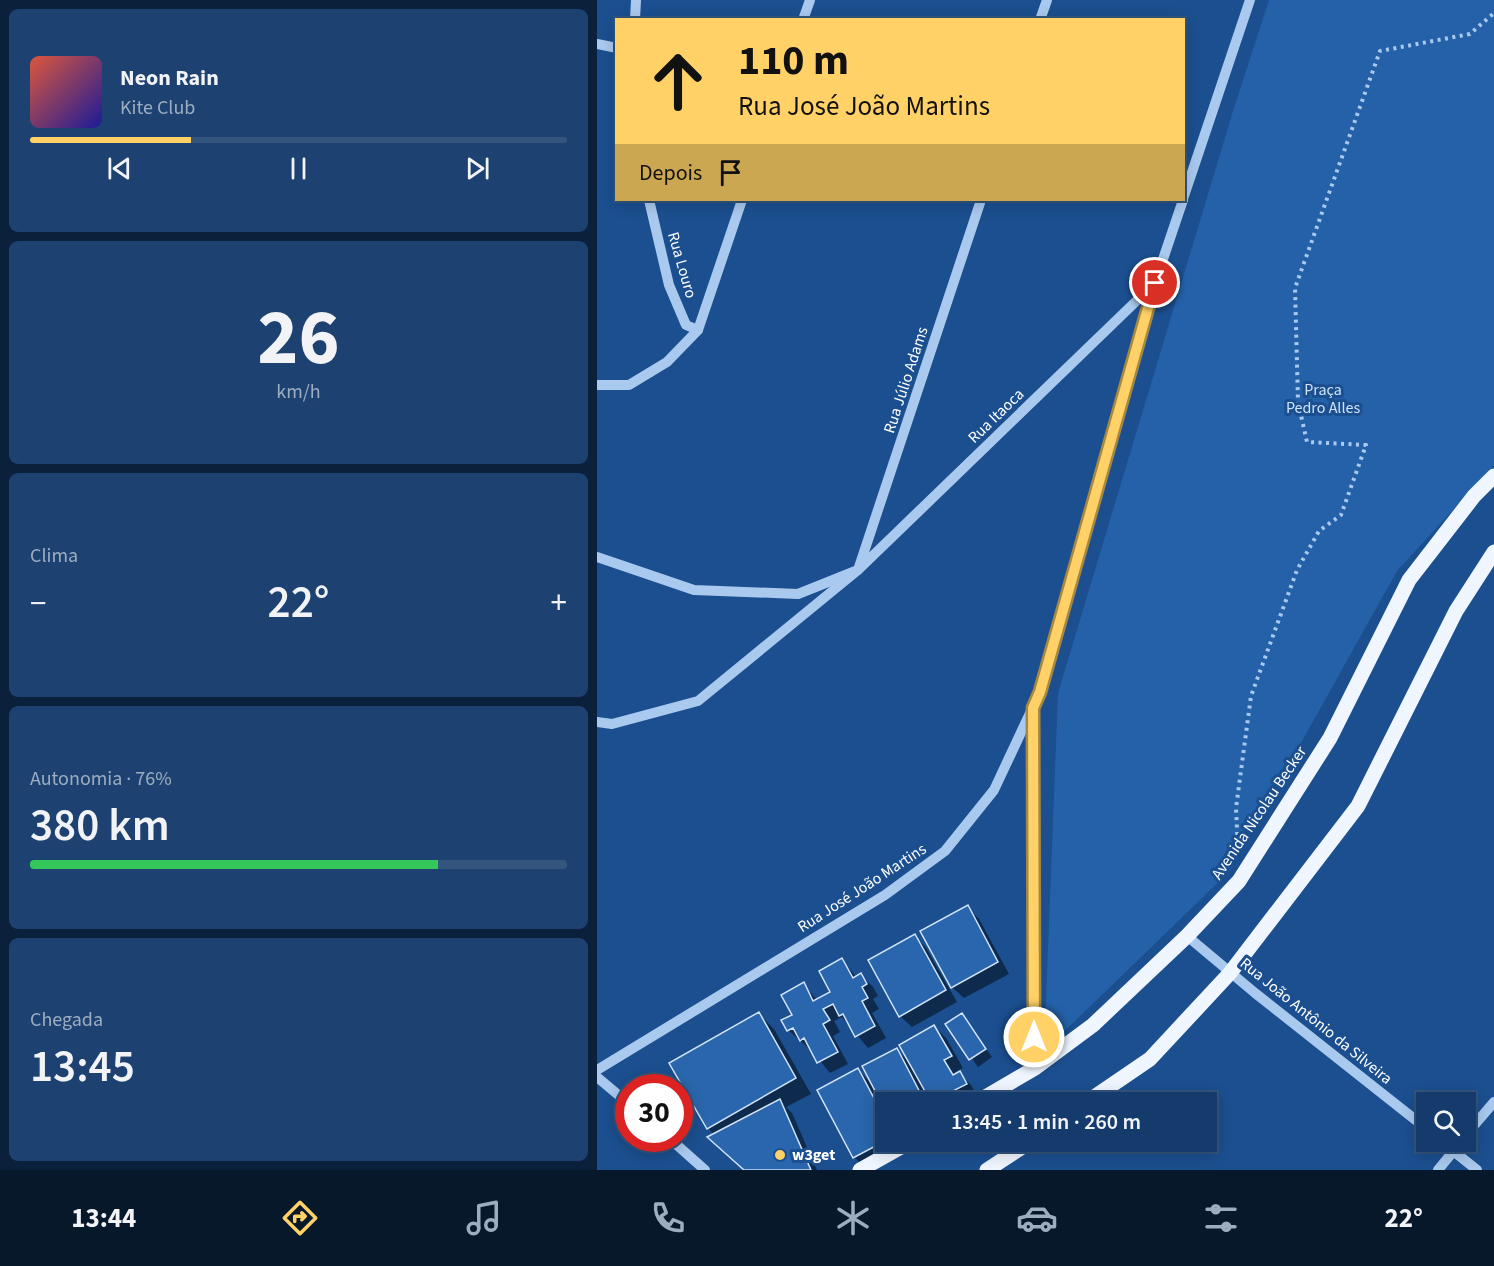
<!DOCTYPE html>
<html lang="pt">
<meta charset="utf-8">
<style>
body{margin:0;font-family:"Source Sans 3",sans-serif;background:#1d4271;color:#f1f3f6;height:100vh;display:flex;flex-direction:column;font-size:22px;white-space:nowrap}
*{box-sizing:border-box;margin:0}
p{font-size:20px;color:#9dadc1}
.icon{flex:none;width:33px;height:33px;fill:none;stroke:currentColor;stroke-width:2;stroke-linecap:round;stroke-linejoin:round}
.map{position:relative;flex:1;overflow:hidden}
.panel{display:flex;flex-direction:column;gap:9px;padding:9px;background:#0b203b;width:597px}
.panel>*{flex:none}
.guide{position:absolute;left:18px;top:18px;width:570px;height:183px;border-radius:0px;box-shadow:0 3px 15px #0003,0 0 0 2px #33557e;background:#ffd166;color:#111;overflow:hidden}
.controls{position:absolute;left:819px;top:1092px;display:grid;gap:12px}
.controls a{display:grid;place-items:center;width:60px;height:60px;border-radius:0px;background:#143b6b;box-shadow:0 3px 15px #0003,0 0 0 2px #33557e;font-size:30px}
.speed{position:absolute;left:18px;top:1074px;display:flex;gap:12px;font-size:30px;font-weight:700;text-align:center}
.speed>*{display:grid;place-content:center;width:78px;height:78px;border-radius:50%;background:#143b6b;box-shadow:0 3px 15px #0003,0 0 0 2px #33557e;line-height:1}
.speed .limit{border:9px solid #d22;background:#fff;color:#111}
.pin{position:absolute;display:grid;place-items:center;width:51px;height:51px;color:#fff;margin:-26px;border:3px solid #fff;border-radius:50%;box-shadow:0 2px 6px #0007}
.me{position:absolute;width:66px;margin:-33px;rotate:0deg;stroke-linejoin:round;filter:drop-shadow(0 0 4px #0008)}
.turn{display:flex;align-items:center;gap:21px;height:126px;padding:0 24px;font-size:27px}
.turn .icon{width:78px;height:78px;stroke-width:2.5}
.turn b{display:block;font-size:42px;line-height:51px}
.then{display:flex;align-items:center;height:57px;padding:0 24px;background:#0003;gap:12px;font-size:22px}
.big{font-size:45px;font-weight:600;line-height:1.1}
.panel .widget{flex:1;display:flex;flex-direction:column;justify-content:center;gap:9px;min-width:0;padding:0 21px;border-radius:9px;background:#1d4271}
.panel .dial{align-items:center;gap:0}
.dial b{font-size:78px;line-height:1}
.song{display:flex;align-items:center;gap:18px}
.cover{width:72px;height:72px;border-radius:9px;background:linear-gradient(135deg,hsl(10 70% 55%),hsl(240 70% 35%))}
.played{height:6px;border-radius:3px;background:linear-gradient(90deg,#ffd166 30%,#33557e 30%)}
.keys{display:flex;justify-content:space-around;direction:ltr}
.heat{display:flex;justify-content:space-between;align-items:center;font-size:33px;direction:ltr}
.charge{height:9px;border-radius:4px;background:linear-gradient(90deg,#34c759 76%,#33557e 0)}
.trip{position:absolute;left:278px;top:1092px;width:342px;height:60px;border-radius:0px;background:#143b6b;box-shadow:0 3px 15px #0003,0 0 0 2px #33557e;font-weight:600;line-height:60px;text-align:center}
.tabs{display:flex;height:96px;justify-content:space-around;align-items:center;background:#08182b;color:#9dadc1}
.tabs .icon{width:42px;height:42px}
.tabs .on{color:#ffd166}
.tabs b{font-size:27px;color:#f1f3f6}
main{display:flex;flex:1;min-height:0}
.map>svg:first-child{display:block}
</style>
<main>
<section class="panel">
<div class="widget">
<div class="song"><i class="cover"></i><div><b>Neon Rain</b><p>Kite Club</p></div></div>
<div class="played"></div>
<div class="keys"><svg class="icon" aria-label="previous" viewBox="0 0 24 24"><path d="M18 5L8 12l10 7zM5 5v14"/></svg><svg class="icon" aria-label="pause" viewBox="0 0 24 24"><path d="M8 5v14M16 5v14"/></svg><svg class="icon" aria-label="next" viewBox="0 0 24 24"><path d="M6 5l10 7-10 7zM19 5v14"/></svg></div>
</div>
<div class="widget dial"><b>26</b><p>km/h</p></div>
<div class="widget"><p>Clima</p>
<div class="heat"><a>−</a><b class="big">22°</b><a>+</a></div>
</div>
<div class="widget"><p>Autonomia · 76%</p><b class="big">380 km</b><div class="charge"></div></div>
<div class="widget"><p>Chegada</p><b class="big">13:45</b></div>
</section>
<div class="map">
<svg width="897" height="1170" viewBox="0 0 897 1170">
<rect width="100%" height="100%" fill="#1b4f8f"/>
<path fill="#2461a8" d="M 672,0 L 897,0 L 897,465 L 800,571 L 632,872 L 447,1051 L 461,693 L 636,111 Z"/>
<g fill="#0007">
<path d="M 370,907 L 382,919 L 412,974 L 367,998 L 355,987 Z"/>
<path d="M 318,936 L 329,948 L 360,1002 L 315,1027 L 303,1016 Z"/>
<path d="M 245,960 L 260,978 L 264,975 L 276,987 L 281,996 L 276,999 L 282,1009 L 275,1013 L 289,1038 L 271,1048 L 245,1017 L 237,1021 L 243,1032 L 236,1036 L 251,1064 L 233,1073 L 216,1052 L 191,1030 L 206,984 L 220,1000 L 235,993 Z"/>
<path d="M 162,1014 L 177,1029 L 214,1094 L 189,1107 L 195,1113 L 220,1170 L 148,1170 L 111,1128 Z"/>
<path d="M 365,1015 L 395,1057 L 381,1067 L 351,1024 Z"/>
<path d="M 337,1026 L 349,1038 L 366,1068 L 358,1072 L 360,1075 L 362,1073 L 374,1085 L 380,1096 L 369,1102 L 336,1102 L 328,1089 L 326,1090 L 332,1102 L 288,1102 L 288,1142 L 304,1142 L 269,1168 L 257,1157 L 261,1070 L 276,1085 L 300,1050 L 313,1063 Z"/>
</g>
<g fill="#2a66ad" stroke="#cfe3fa" stroke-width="1.5">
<path d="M 371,905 L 401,962 L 354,988 L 323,931 Z"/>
<path d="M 318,934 L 349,990 L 302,1017 L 271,960 Z"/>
<path d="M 245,958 L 256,978 L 264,973 L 270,984 L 265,987 L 271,998 L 265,1001 L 278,1026 L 258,1037 L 246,1014 L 242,1016 L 236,1004 L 226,1009 L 233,1020 L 226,1024 L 241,1052 L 220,1063 L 207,1038 L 203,1041 L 196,1028 L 190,1031 L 184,1020 L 195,1015 L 184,995 L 207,982 L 216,1001 L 233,992 L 222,971 Z"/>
<path d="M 162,1012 L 199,1078 L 110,1129 L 72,1063 Z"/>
<path d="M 365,1013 L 389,1049 L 372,1060 L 348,1024 Z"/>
<path d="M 337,1025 L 355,1056 L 347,1060 L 356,1075 L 363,1071 L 370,1084 L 334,1102 L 302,1045 Z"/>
<path d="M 300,1048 L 328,1102 L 288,1102 L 288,1110 L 265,1066 Z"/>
<path d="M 261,1068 L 288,1119 L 288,1141 L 256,1158 L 220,1090 Z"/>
<path d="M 183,1099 L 214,1170 L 147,1170 L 110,1137 Z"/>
</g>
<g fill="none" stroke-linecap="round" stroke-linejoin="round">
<path stroke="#a9c9ee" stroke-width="4" stroke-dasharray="3 4.5" stroke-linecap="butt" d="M 641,850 L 639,808 L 654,696 L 700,570 L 722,531 L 744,515 L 769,445 L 710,442 L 701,402 L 698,288 L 783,51 L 873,34 L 897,13"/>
<g stroke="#a9c9ee" stroke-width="10">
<path d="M 38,20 L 39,0"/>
<path d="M 206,20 L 213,0"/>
<path d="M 443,20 L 450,0"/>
<path d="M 0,44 L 20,48"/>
<path d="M 586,199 L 653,0"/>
<path d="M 52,200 L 72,285 L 89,325 L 101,330"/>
<path d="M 0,385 L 32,385 L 70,362 L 101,330 L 145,200"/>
<path d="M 0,557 L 97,590 L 201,594 L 261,570 L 384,200"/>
<path d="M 436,712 L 438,1068"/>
<path d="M 0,722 L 15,724 L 101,701 L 261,570 L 558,283"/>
<path d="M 590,936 L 658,993 L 830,1129"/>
<path d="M 0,1070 L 288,895 L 348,851 L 397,790 L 443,692 L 558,283 L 586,200"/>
<path d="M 0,1077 L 32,1104"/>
<path d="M 868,1136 L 897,1102"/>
<path d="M 72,1138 L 108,1170"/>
<path d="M 845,1142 L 880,1170"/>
<path d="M 841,1170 L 864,1142"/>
</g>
<g stroke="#f0f6ff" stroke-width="15">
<path d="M 380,1102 L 438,1068 L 496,1025 L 590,936 L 642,881 L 733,738 L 812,580 L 877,496 L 897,476"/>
<path d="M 490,1102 L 553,1059 L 633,973 L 761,806 L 859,611 L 897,552"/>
<path d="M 263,1170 L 313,1142"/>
<path d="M 390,1170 L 433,1142"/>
</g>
</g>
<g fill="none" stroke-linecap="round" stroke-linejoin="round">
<g stroke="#a68842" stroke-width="15">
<path id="route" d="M 437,1037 L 436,708 L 443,692 L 558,283"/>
</g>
<use href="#route" stroke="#ffd166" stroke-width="10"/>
</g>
<circle fill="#ffd166" stroke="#1b4f8f" stroke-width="2" cx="183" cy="1155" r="6"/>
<g text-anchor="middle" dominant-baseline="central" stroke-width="6" stroke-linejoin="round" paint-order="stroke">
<g font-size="16" fill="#fff" stroke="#1b4f8f">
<text transform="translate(85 265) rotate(74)">Rua Louro</text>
<text transform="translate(309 380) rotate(-72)">Rua Júlio Adams</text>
<text transform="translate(399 416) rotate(-44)">Rua Itaoca</text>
<text transform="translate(662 813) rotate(-56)">Avenida Nicolau Becker</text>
<text transform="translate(265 888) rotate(-33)">Rua José João Martins</text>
<text transform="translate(719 1021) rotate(39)">Rua João Antônio da Silveira</text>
</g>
<g font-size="16" fill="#cfe3fa" stroke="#1b4f8f">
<text x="726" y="390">Praça<tspan x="726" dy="18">Pedro Alles</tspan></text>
</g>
<g font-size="16" font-weight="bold" fill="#fff" stroke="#1b4f8f" text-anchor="start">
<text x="195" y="1155">w3get</text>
</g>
</g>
</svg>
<div class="controls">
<a><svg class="icon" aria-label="search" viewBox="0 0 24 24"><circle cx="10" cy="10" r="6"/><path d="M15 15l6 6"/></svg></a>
</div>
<div class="speed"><div class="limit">30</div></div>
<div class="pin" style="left:558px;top:283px;background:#d93025"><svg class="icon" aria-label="arrive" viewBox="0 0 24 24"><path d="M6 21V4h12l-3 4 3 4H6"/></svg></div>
<svg class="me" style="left:437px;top:1037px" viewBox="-20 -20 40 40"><circle r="17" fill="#ffd166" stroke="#fff" stroke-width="3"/><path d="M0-11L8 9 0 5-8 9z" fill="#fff"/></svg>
<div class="trip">13:45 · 1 min · 260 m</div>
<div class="guide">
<div class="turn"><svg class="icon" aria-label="ahead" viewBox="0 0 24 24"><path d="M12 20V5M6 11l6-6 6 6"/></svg><div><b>110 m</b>Rua José João Martins</div></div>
<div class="then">Depois<svg class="icon" aria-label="arrive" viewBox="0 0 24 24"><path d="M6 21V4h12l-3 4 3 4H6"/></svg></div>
</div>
</div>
</main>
<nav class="tabs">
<b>13:44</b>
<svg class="icon on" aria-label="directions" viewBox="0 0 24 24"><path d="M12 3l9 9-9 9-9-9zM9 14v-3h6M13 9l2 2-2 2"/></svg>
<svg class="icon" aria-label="music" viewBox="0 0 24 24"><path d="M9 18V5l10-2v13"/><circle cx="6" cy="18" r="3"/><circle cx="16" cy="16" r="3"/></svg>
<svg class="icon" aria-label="phone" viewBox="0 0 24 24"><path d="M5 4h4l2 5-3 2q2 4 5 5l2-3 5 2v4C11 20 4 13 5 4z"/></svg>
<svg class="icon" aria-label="climate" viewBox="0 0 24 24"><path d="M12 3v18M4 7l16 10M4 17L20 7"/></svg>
<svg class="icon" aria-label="car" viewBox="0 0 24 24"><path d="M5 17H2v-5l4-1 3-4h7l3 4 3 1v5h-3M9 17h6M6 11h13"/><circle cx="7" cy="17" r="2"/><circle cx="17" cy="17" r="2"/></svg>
<svg class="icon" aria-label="filters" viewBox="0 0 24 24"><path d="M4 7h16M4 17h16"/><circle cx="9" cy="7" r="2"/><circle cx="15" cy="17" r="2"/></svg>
<b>22°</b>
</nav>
